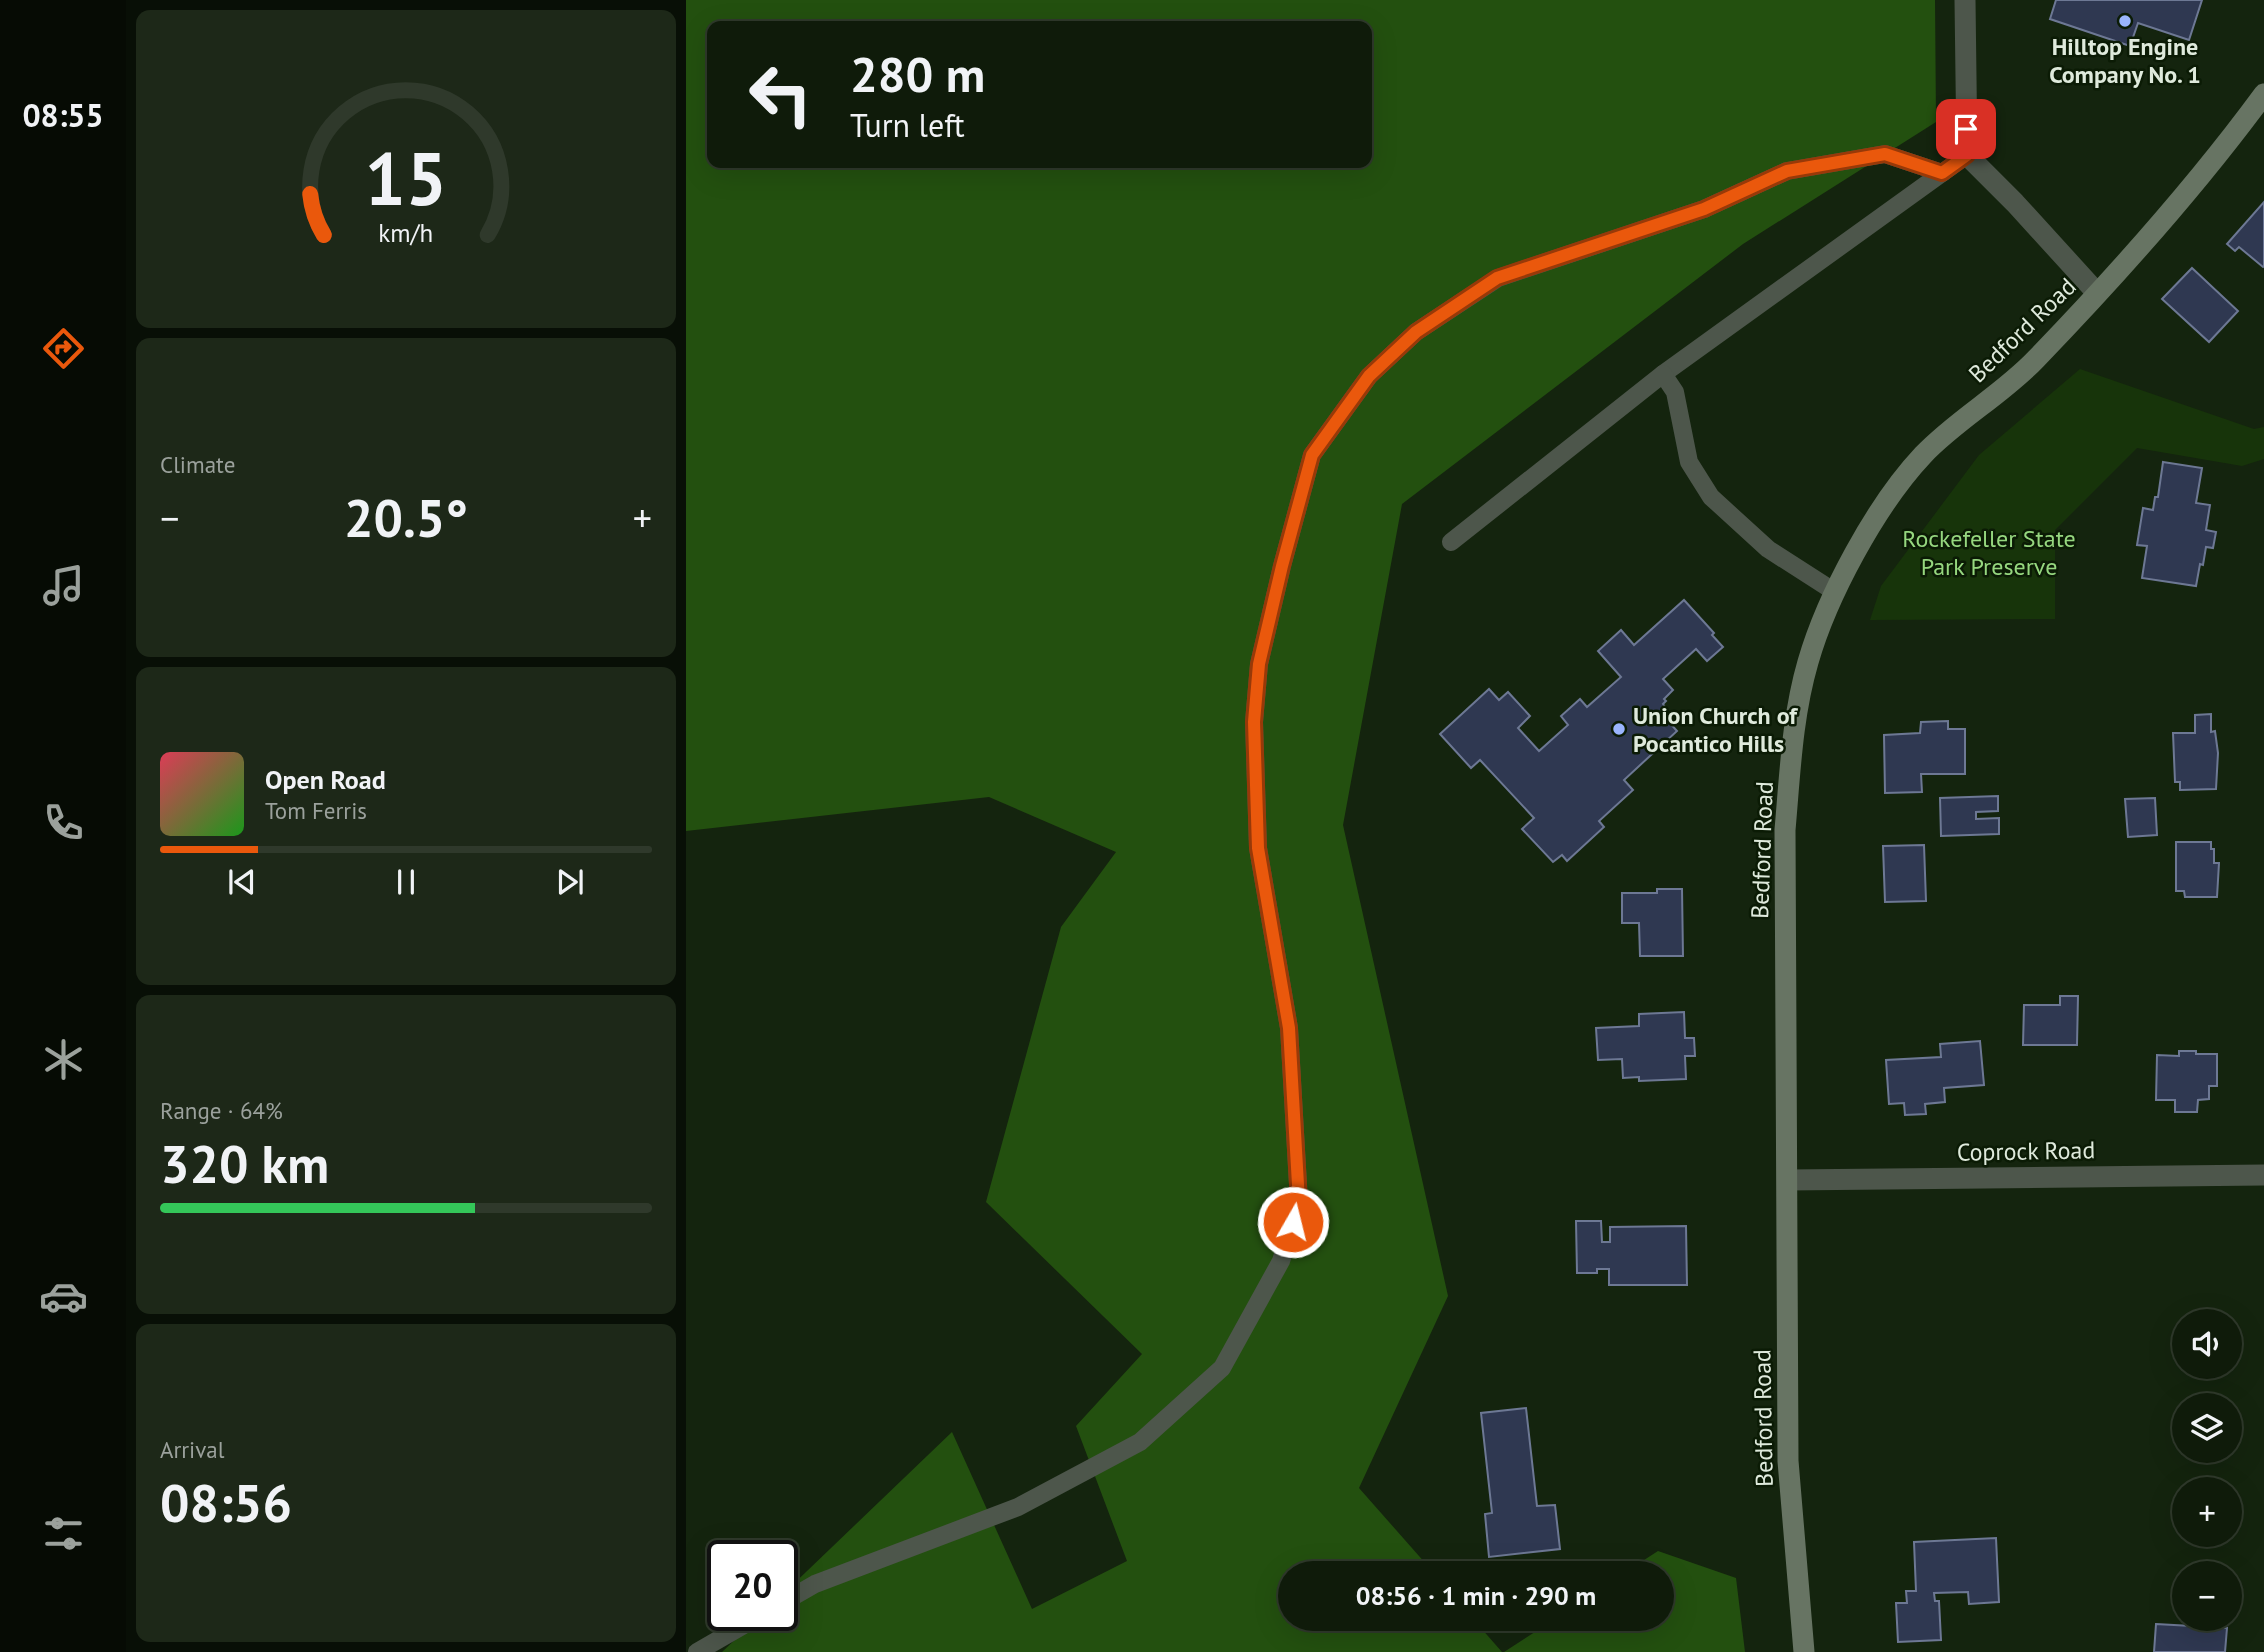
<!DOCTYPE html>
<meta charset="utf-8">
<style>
body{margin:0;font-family:"PT Sans",sans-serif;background:#1d2818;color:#f1f3f6;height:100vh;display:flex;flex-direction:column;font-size:26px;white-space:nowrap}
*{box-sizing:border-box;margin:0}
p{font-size:23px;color:#9ba19c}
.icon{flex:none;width:38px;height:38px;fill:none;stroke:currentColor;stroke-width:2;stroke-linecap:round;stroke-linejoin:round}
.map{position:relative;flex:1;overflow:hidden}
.sheet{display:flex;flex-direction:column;gap:10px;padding:10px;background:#080f06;width:560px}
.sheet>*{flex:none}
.guide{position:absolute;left:21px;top:21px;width:665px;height:147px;border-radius:14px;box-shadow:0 7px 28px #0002,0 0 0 2px #2f392b;background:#0f1b0a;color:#f1f3f6;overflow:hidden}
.tools{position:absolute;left:1486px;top:1309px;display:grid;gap:14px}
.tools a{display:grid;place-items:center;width:70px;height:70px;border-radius:50%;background:#0f1b0a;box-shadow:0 7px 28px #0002,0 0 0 2px #2f392b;font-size:35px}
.speed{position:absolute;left:21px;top:1540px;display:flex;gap:14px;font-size:35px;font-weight:700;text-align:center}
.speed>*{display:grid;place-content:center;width:91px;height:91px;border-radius:50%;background:#0f1b0a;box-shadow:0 7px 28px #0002,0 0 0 2px #2f392b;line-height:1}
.speed .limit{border:4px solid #111;border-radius:10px;background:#fff;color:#111}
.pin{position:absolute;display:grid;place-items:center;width:60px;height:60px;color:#fff;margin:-30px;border-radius:14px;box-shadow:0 4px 10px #0006}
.me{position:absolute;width:77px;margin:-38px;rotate:8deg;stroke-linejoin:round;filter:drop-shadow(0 0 5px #0008)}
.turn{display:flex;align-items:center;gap:24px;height:147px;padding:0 28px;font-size:32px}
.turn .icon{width:91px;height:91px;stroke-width:2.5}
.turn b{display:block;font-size:49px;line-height:60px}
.big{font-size:52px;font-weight:700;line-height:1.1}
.sheet .card{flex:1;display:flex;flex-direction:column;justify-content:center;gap:10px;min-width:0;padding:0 24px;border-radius:14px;background:#1d2818}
.sheet .dial{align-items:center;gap:0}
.dial svg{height:182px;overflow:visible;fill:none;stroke:#2f392b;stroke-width:7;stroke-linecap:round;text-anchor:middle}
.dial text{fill:#f1f3f6;stroke:none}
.song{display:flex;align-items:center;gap:21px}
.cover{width:84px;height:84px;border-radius:10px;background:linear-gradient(135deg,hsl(350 70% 55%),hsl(120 70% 35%))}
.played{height:7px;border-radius:4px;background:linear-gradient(90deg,#ea580c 20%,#2f392b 20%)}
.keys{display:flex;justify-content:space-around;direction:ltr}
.heat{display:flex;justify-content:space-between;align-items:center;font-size:38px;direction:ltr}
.charge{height:10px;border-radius:5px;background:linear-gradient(90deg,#34c759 64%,#2f392b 0)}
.trip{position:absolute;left:592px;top:1561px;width:396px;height:70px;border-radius:35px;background:#0f1b0a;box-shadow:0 7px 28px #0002,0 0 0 2px #2f392b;font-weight:700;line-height:70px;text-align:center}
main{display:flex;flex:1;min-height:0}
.dock{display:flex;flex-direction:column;width:126px;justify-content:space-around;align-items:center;background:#060b04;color:#9ba19c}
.dock .icon{width:49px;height:49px}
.dock .active{color:#ea580c}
.dock b{font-size:32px;color:#f1f3f6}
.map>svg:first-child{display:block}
</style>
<main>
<nav class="dock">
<b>08:55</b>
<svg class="icon active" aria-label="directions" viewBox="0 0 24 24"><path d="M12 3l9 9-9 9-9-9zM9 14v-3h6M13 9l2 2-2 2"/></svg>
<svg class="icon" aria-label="music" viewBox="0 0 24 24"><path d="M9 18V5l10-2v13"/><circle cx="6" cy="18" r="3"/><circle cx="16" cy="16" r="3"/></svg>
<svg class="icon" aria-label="phone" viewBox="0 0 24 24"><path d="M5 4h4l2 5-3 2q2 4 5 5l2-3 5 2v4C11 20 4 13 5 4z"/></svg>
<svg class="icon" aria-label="climate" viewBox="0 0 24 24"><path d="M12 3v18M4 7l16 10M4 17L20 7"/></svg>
<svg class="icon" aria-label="car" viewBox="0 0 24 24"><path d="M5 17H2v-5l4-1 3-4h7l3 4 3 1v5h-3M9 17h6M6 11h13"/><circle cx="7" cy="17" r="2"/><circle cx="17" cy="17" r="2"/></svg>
<svg class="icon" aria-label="filters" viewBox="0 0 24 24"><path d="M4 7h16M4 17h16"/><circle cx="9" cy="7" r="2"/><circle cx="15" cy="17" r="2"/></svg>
</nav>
<section class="sheet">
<div class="card dial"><svg viewBox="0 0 100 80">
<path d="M14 69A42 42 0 1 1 86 69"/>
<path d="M14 69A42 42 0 0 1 8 51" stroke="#ea580c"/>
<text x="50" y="56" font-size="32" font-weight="700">15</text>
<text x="50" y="72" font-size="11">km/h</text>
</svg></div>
<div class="card"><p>Climate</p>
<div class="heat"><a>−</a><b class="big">20.5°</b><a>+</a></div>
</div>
<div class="card">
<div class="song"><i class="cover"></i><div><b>Open Road</b><p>Tom Ferris</p></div></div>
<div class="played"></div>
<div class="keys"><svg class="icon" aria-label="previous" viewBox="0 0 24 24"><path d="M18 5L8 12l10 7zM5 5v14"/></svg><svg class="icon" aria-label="pause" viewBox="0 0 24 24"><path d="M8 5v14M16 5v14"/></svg><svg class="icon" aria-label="next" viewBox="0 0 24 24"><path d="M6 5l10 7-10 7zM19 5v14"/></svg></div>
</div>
<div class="card"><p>Range · 64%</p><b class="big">320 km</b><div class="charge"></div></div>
<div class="card"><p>Arrival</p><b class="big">08:56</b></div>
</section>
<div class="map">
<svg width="1578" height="1652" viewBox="0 0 1578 1652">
<rect width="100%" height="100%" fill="#14240e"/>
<path fill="#17340a" d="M 1394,369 L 1568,429 L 1578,427 L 1578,459 L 1556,466 L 1451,448 L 1369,530 L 1369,619 L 1184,620 L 1195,586 L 1293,455 Z"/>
<g fill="#23500f" fill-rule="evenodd">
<path d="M 0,0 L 1249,0 L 1250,122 L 1057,244 L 716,504 L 657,825 L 762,1296 L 673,1488 L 748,1573 L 604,1573 L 604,1619 L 787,1619 L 816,1652 L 36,1652 L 75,1615 L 96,1615 L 96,1595 L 266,1432 L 346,1609 L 441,1561 L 390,1426 L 456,1354 L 300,1202 L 375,927 L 430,852 L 303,797 L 0,831 ZM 26,26 L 681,26 L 681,163 L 26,163 Z"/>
<path d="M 972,1551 L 1050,1578 L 1059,1652 L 818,1652 L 869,1619 L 975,1619 L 975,1573 L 938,1573 Z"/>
</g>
<g fill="#2f3851" stroke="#6d7894" stroke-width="2">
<path d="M 1370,0 L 1516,0 L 1503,40 L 1452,23 L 1444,46 L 1364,19 Z"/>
<path d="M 1578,202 L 1578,266 L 1577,267 L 1553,247 L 1549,251 L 1541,244 Z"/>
<path d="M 1506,268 L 1552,311 L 1523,342 L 1476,299 Z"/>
<path d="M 1477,462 L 1516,468 L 1510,503 L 1524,505 L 1520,530 L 1530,532 L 1527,548 L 1520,547 L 1517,565 L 1514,564 L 1510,586 L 1456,578 L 1461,546 L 1451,545 L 1457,508 L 1467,510 L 1469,497 L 1472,497 Z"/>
<path d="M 998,600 L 1028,633 L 1026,635 L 1037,647 L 1021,661 L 1010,649 L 977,679 L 987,690 L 978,699 L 980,701 L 977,704 L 979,707 L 974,712 L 991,731 L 938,780 L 947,790 L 913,821 L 918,827 L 881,861 L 876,855 L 867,862 L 836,829 L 848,818 L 794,760 L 785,768 L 754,734 L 803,689 L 813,700 L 822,692 L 844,716 L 832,728 L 853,751 L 882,725 L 875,716 L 894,699 L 901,707 L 935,677 L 912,651 L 935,630 L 948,645 Z"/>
<path d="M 1525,714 L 1525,732 L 1529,731 L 1532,753 L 1530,789 L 1494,790 L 1494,782 L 1489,782 L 1487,733 L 1509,733 L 1509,715 Z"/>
<path d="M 1262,721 L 1262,729 L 1279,729 L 1279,774 L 1235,774 L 1236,792 L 1199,793 L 1198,735 L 1234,733 L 1235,722 Z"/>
<path d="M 1312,796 L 1312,811 L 1290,812 L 1290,819 L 1313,818 L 1313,834 L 1255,836 L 1254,798 Z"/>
<path d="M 1469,798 L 1471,835 L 1442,837 L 1439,799 Z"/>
<path d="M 1490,842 L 1525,842 L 1525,849 L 1528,849 L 1528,863 L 1533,863 L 1531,897 L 1499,897 L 1498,891 L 1490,891 Z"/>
<path d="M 1238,845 L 1240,901 L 1199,902 L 1197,846 Z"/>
<path d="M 971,889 L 996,889 L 997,956 L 954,956 L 953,923 L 936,923 L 936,893 L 971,893 Z"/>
<path d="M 1374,996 L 1392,996 L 1391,1045 L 1337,1045 L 1338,1005 L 1374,1005 Z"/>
<path d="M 998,1012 L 999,1038 L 1008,1038 L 1009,1056 L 999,1056 L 1000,1079 L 953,1081 L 953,1077 L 937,1078 L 936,1059 L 912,1060 L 910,1028 L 953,1026 L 953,1014 Z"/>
<path d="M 1294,1041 L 1298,1085 L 1258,1088 L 1259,1102 L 1239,1104 L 1240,1114 L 1219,1115 L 1218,1103 L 1203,1104 L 1200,1060 L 1255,1057 L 1254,1044 Z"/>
<path d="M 1493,1051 L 1510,1051 L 1510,1054 L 1531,1054 L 1531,1086 L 1523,1086 L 1523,1099 L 1512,1100 L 1511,1112 L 1489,1112 L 1489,1100 L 1470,1100 L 1471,1055 L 1493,1056 Z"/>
<path d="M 890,1221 L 915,1221 L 916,1242 L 924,1242 L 924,1227 L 1000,1226 L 1001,1285 L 923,1285 L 923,1269 L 911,1269 L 911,1273 L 891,1273 Z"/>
<path d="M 840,1408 L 851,1506 L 869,1505 L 874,1549 L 803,1557 L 799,1514 L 806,1513 L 795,1413 Z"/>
<path d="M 1310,1538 L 1313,1602 L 1283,1604 L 1282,1592 L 1248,1593 L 1249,1601 L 1253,1601 L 1255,1640 L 1212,1642 L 1210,1603 L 1221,1603 L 1220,1591 L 1230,1591 L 1228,1542 Z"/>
<path d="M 1470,1624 L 1541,1628 L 1539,1652 L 1468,1652 Z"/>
</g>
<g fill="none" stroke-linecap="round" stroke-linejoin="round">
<g stroke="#4d564b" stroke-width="18">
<path d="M 977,374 L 1281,155"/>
<path d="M 765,542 L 977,374 L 989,392 L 1003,462 L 1025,497 L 1082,549 L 1149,592"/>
<path d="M 96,1603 L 129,1584 L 332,1507 L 454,1442 L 536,1368 L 595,1261 L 613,1202 L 603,1028 L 572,848 L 568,722 L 573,664 L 596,566 L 626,455 L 683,376 L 730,332 L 812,278 L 1018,209 L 1101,171 L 1199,154 L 1256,173"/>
<path d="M 11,1652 L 75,1615"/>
</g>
<g stroke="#4d564b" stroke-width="21">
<path d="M 1279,0 L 1281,155 L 1329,203 L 1411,293"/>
<path d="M 1102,1180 L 1578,1175"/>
</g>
<path stroke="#677463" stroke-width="21" d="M 1118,1652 L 1102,1461 L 1099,830 C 1104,774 1106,717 1122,662 C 1141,596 1190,505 1237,455 C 1270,420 1317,394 1350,359 C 1431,275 1509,188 1578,94"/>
</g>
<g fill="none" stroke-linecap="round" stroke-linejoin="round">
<g stroke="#983908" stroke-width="18">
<path id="route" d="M 607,1222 L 613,1202 L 603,1028 L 572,848 L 568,722 L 573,664 L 596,566 L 626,455 L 683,376 L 730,332 L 811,278 L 1018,209 L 1101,171 L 1199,154 L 1256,173 L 1281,155 L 1280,129"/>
</g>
<use href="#route" stroke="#ea580c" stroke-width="12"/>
</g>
<g fill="#9ab5fd" stroke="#0b1b05" stroke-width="2.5">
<circle cx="1439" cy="21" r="7"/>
<circle cx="933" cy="729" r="7"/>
</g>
<g text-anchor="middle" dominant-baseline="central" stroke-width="5" stroke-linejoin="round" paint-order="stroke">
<g font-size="24" font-weight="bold" fill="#dfeadc" stroke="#0b1b05">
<text x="1439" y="46">Hilltop Engine<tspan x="1439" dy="28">Company No. 1</tspan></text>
<text x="947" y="715" text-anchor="start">Union Church of<tspan x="947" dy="28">Pocantico Hills</tspan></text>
</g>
<g font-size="24" fill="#dfeadc" stroke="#0b1b05">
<text transform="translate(1336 330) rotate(-44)">Bedford Road</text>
<text transform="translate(1076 850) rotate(-88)">Bedford Road</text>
<text transform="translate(1340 1151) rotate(-1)">Coprock Road</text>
<text transform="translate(1077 1418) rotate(-91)">Bedford Road</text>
</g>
<g font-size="24" fill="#96d77f" stroke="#0b1b05">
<text x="1303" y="538">Rockefeller State<tspan x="1303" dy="28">Park Preserve</tspan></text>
</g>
</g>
</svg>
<div class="tools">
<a><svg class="icon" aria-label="sound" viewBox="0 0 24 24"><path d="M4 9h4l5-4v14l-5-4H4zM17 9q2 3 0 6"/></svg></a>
<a><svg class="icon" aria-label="layers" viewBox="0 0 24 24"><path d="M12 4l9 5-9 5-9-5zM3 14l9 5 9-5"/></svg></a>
<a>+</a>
<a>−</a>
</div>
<div class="speed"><div class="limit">20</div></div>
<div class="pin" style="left:1280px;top:129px;background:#d93025"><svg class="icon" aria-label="arrive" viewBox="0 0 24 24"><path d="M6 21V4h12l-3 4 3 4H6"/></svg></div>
<svg class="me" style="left:607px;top:1222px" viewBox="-20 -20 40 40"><circle r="17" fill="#ea580c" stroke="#fff" stroke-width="3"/><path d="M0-11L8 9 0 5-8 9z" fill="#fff"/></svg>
<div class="trip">08:56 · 1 min · 290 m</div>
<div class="guide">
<div class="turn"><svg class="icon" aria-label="left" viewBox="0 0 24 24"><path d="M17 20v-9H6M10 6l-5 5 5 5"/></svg><div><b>280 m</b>Turn left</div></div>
</div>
</div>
</main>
